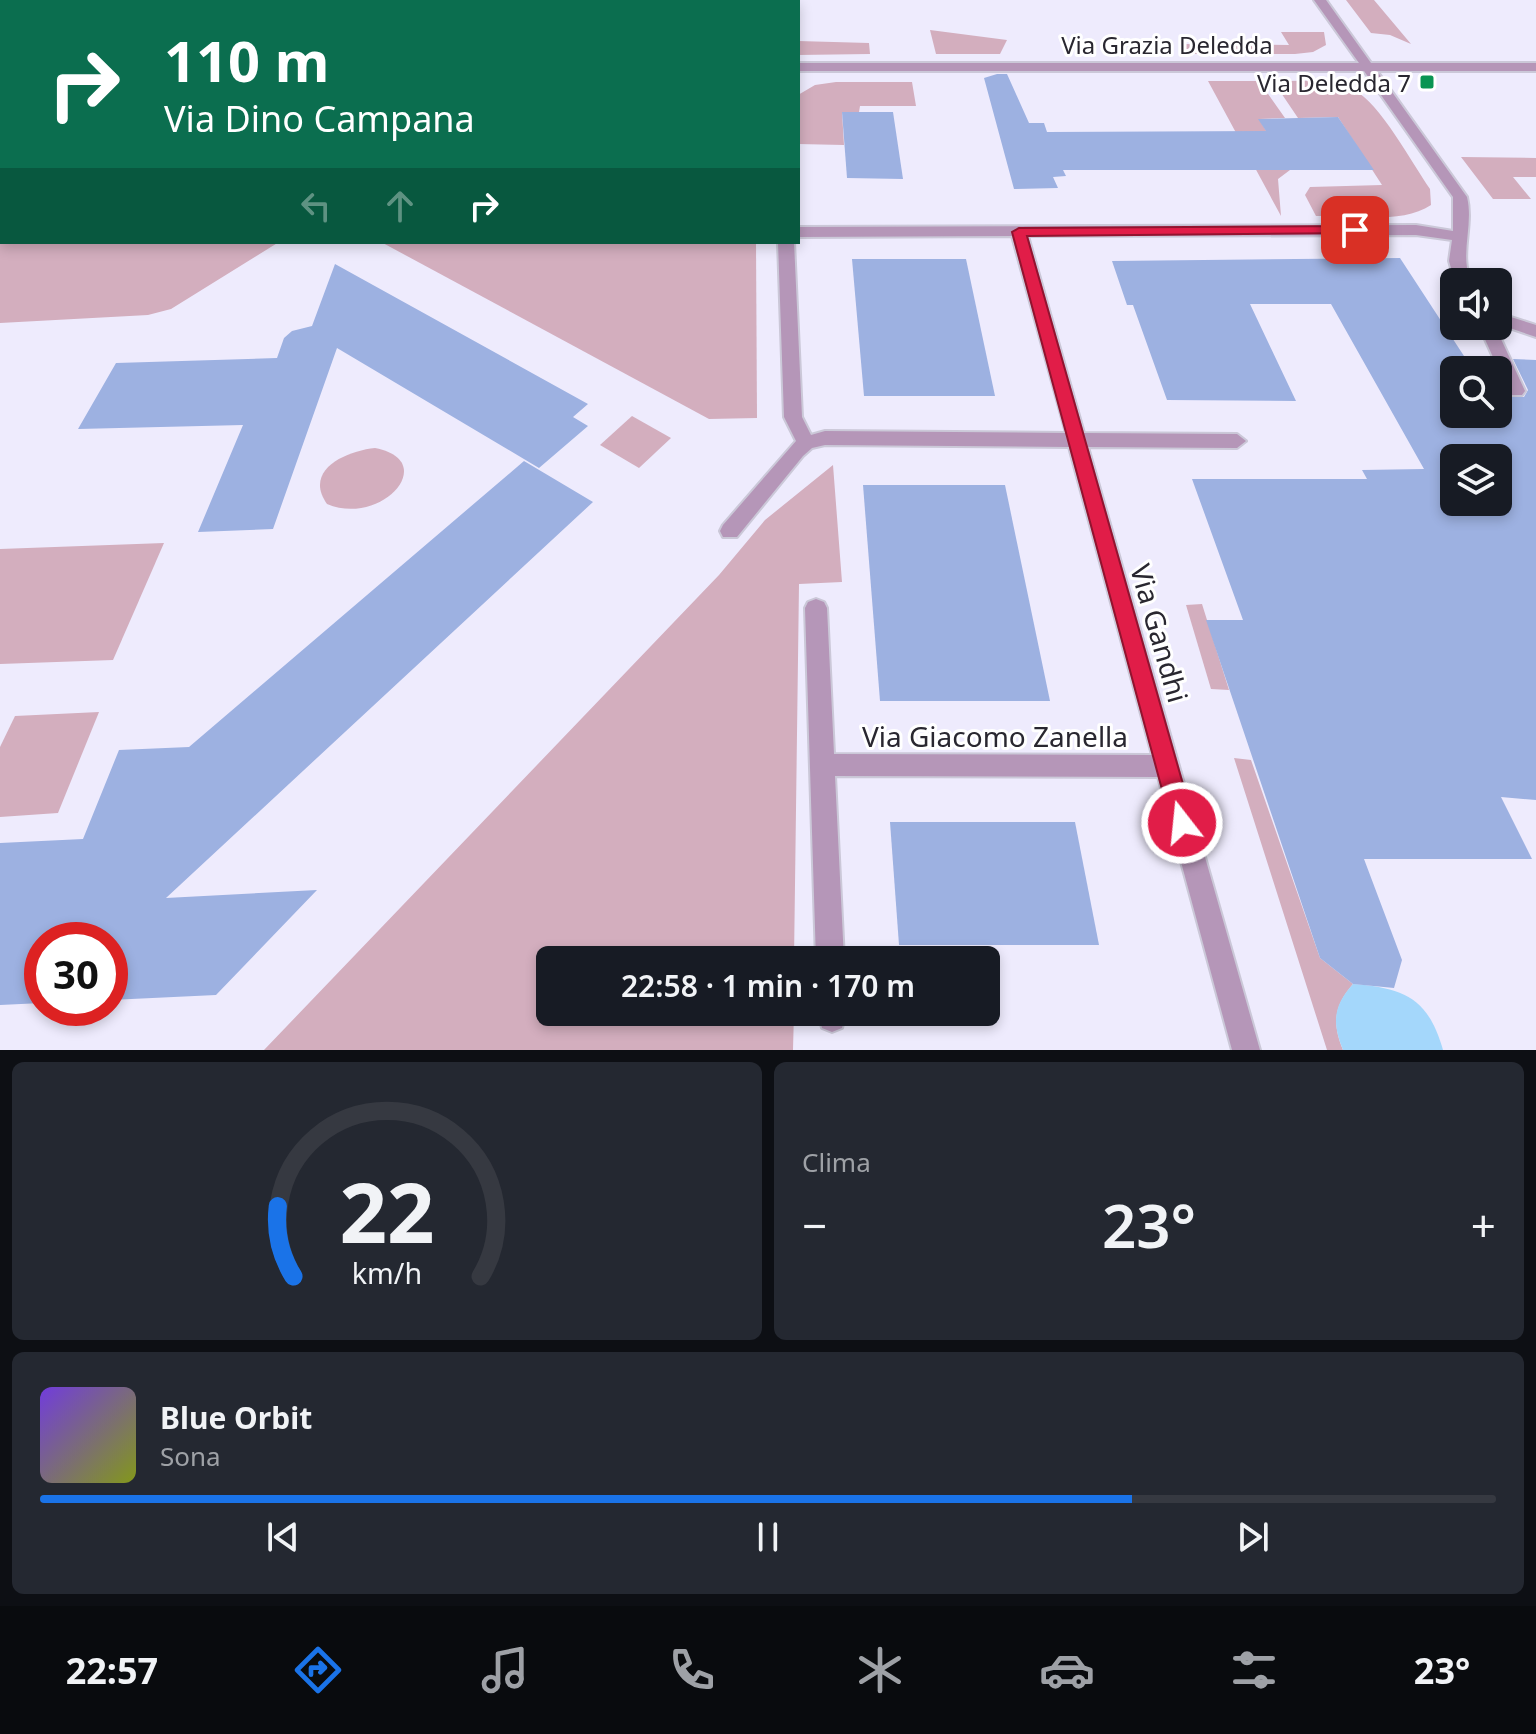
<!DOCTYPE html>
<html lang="it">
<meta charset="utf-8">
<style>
body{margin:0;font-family:"Noto Sans",sans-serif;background:#242831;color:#f1f3f6;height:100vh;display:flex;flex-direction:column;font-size:30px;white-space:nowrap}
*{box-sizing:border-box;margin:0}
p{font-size:26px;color:#9ea1a6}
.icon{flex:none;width:44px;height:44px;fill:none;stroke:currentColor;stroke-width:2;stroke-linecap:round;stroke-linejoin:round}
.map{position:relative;height:1050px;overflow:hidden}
.details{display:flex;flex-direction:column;gap:12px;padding:12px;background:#0d0f14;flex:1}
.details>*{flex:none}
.hud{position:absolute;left:0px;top:0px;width:800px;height:244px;box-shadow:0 4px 12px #0003;background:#0b6e4f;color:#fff;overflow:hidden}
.controls{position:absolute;left:1440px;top:268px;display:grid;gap:16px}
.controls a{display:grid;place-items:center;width:72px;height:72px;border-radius:12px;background:#171b24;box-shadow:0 4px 12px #0003;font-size:40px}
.speed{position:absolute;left:24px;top:922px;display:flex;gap:16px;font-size:40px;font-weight:700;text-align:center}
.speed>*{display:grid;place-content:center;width:104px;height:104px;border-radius:50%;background:#171b24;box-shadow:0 4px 12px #0003;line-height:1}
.speed .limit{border:12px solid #d22;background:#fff;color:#111}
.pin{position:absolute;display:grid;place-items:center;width:68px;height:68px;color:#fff;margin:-34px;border-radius:16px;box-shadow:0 4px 12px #0006}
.me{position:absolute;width:88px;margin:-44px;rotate:344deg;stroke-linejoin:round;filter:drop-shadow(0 0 6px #0008)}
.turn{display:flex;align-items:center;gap:28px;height:168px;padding:0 32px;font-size:36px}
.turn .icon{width:104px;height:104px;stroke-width:2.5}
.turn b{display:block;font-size:56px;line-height:68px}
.lanes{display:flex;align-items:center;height:76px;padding:0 32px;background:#0003;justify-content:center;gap:40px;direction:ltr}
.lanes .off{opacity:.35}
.big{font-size:60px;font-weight:600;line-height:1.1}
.details .tile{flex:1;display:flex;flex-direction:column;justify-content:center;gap:12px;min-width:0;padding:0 28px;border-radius:12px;background:#242831}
.details .dial{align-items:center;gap:0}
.dial svg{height:208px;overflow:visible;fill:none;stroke:#363941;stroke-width:7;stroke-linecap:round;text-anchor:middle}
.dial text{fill:#f1f3f6;stroke:none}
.song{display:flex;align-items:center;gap:24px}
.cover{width:96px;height:96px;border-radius:12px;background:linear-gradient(135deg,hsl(260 70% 55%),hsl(70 70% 35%))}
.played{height:8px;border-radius:4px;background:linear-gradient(90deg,#1a73e8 75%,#363941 75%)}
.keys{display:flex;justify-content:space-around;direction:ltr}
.heat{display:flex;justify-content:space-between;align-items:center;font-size:44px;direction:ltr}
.details .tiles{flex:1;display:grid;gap:12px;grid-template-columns:1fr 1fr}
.tile:last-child{grid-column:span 2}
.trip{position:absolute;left:536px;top:946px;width:464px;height:80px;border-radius:12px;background:#171b24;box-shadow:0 4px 12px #0003;font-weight:600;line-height:80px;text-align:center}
.tab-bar{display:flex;height:128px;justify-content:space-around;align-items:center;background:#090b0e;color:#9ea1a6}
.tab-bar .icon{width:56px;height:56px}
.tab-bar .on{color:#1a73e8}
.tab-bar b{font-size:36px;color:#f1f3f6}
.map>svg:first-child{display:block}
</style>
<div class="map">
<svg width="1536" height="1050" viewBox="0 0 1536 1050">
<rect width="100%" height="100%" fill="#eeebfd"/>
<g fill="#d3aebe">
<path d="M 1346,0 L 1374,0 L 1411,44 L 1390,35 L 1371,33 Z"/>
<path d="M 930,30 L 1007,40 L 1000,54 L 936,54 Z"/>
<path d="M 1281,32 L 1324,32 L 1326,45 L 1313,52 L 1295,54 L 1186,54 L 1180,44 L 1289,45 Z"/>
<path d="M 798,41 L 869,43 L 870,54 L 798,55 Z"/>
<path d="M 1208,81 L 1259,81 L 1285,118 L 1259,119 L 1290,170 L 1278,179 L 1281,216 Z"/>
<path d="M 1273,81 C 1299,81 1329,78 1354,90 C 1380,103 1412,163 1430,189 L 1431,205 C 1401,225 1350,215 1316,216 L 1305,195 L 1310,187 L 1382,185 L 1338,117 L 1298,118 Z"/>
<path d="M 836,82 L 912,82 L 916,106 L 860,106 L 859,112 L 842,112 L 844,145 L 798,144 L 798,95 L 815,85 Z"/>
<path d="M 1461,157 L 1536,158 L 1536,177 L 1513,177 L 1531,199 L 1493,199 Z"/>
<path d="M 0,200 L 2,242 L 279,242 L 171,309 L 148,315 L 0,323 Z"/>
<path d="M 381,242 L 756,242 L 757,418 L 709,419 Z"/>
<path d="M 632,416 L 671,438 L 639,468 L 600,445 Z"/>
<path d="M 375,448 C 441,461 381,527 327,504 C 303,470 346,451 375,448 Z"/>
<path d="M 833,465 L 842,582 L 799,584 L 794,960 L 550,960 L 550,1012 L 794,1012 L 793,1050 L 264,1050 L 719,575 L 765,520 Z"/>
<path d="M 164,543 L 113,660 L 0,664 L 0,549 Z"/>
<path d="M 1202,604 L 1229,690 L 1211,689 L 1186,605 Z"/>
<path d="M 99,712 L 58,813 L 0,817 L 0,747 L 15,716 Z"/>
<path d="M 1234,758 L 1251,760 L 1320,958 L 1353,984 C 1334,1006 1332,1023 1343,1050 L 1327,1050 Z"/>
</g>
<path fill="#a4d7fb" d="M 1353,984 C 1403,988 1428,997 1443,1050 L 1343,1050 C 1332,1023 1333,1006 1353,984 Z"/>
<g fill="#9db1e1" fill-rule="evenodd">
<path d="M 997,74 L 1007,74 L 1029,123 L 1044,123 L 1047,132 L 1266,131 L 1258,119 L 1338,117 L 1374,170 L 1063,170 L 1066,176 L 1053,177 L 1058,188 L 1014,189 L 984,78 Z"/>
<path d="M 842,112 L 893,112 L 903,179 L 847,178 Z"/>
<path d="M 1400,258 L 1464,356 L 1490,357 L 1495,370 L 1454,370 L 1454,414 L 1498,414 L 1498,376 L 1507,396 L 1524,397 L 1528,390 L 1513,359 L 1536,360 L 1536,800 L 1501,797 L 1532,859 L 1364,859 L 1402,960 L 1394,988 L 1353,984 L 1320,958 L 1206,620 L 1243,620 L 1192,479 L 1367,479 L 1362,470 L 1424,469 L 1331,304 L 1250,304 L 1296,401 L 1167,400 L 1133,305 L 1127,305 L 1112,261 ZM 1454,458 L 1498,458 L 1498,502 L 1454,502 Z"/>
<path d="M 852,259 L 966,259 L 995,396 L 864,396 Z"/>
<path d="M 335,264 L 588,404 L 573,417 L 588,426 L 539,468 L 337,348 L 273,529 L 198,532 L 243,425 L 78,429 L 116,363 L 277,358 L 284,338 L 292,331 L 312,326 Z"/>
<path d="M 524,461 L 593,502 L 166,898 L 317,890 L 216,995 L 110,1000 L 110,940 L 42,940 L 42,1003 L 0,1005 L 0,843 L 83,839 L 119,750 L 189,747 Z"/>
<path d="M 863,485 L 1005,485 L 1050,701 L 880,701 Z"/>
<path d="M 890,822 L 1075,822 L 1099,945 L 899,945 Z"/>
</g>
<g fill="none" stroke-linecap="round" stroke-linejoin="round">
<g stroke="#cbc8d8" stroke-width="4">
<g id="street">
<path d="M 1314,0 L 1326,0 L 1371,63 L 1536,63 L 1536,71 L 1377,71 L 1467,197 C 1474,226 1459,254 1471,282 L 1455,282 L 1449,261 L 1452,240 L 1416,235 L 1028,236 L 1084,433 L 1237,434 L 1246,441 L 1237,448 L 1088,447 L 1260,1050 L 1232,1050 L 1158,777 L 835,776 L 844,960 L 816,960 L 805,608 L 808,602 L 816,599 L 824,602 L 827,608 L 834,754 L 1152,755 L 1069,447 L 825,445 L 812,448 L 803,456 L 737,537 L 723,537 L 720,531 L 723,525 L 796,441 L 784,417 L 778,242 L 794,242 L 802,417 L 811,435 L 825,431 L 1066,433 L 1012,236 L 798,237 L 798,227 L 1416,225 L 1453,231 L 1453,197 L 1364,71 L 798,71 L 798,63 L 1359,63 Z"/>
<rect x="0" y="64" width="2" height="8"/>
<path d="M 1498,313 L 1536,325 L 1536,337 L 1498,324 Z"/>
<path d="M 1479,326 L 1495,326 L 1525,391 L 1522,395 L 1510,395 Z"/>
<path d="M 818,1012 L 846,1012 L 842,1028 L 832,1032 L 822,1028 Z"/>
</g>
</g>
<use href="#street" fill="#b596b8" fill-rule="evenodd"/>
</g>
<path fill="#e11d48" stroke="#92132f" stroke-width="2" d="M 1355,226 L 1362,230 L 1359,233 L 1027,236 L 1194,823 L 1190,831 L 1182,834 L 1174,831 L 1171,823 L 1012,232 L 1019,228 Z"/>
<rect fill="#099453" stroke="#fff" stroke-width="3" x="1419" y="74" width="16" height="16" rx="4"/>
<g text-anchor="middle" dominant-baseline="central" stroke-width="6" stroke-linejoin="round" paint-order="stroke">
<g font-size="24" fill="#292730" stroke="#fff">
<text x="1167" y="44">Via Grazia Deledda</text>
</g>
<g font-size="24" fill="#292730" stroke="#fff" text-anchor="end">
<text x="1411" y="82">Via Deledda 7</text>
</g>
<g font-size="28" fill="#292730" stroke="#fff">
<text transform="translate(1160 633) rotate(74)">Via Gandhi</text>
<text x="995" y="736">Via Giacomo Zanella</text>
</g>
</g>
</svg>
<div class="controls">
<a><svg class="icon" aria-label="sound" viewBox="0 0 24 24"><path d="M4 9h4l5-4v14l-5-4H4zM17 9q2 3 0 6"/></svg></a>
<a><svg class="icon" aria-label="search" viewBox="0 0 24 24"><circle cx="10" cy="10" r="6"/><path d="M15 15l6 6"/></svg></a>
<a><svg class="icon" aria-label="layers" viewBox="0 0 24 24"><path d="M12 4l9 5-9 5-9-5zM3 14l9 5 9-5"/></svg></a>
</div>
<div class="speed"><div class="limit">30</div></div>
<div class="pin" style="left:1355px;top:230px;background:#d93025"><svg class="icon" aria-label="arrive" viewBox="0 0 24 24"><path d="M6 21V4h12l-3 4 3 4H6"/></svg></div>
<svg class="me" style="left:1182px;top:823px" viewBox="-20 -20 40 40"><circle r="17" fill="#e11d48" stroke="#fff" stroke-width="3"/><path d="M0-11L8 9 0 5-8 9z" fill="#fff"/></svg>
<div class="trip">22:58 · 1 min · 170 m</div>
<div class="hud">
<div class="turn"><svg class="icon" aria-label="right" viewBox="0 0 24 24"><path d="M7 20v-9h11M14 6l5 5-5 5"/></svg><div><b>110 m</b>Via Dino Campana</div></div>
<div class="lanes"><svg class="icon off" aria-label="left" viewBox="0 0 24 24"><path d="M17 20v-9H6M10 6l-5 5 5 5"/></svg><svg class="icon off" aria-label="ahead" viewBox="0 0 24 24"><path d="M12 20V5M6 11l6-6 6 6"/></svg><svg class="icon" aria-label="right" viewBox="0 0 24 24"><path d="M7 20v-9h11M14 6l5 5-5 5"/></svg></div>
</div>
</div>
<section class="details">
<div class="tiles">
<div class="tile dial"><svg viewBox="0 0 100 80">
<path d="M14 69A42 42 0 1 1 86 69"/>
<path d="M14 69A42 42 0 0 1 8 42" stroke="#1a73e8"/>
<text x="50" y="56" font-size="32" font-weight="700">22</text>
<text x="50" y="72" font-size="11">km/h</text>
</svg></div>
<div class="tile"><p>Clima</p>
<div class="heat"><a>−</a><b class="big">23°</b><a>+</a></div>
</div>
<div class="tile">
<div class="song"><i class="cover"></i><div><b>Blue Orbit</b><p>Sona</p></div></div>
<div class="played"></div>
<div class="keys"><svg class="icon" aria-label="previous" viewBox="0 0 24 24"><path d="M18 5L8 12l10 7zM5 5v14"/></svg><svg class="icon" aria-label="pause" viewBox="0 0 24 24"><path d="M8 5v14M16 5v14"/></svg><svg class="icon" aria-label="next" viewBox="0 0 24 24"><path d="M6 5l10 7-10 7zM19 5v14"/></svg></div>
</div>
</div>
</section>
<nav class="tab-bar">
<b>22:57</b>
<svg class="icon on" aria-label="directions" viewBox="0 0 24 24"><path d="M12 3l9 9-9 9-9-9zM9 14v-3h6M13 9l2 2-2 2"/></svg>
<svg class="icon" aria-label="music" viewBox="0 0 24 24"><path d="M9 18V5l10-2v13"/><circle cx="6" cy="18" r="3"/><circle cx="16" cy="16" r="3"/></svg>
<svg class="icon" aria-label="phone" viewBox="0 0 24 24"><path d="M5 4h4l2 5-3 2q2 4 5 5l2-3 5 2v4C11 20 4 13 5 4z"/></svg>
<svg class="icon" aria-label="climate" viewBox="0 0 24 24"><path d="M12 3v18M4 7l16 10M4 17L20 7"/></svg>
<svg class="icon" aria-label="car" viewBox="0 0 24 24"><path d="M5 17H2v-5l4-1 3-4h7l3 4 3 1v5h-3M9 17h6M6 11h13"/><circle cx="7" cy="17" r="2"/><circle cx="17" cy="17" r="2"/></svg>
<svg class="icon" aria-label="filters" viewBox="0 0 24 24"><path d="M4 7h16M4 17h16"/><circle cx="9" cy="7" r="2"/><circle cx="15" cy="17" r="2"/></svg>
<b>23°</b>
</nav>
